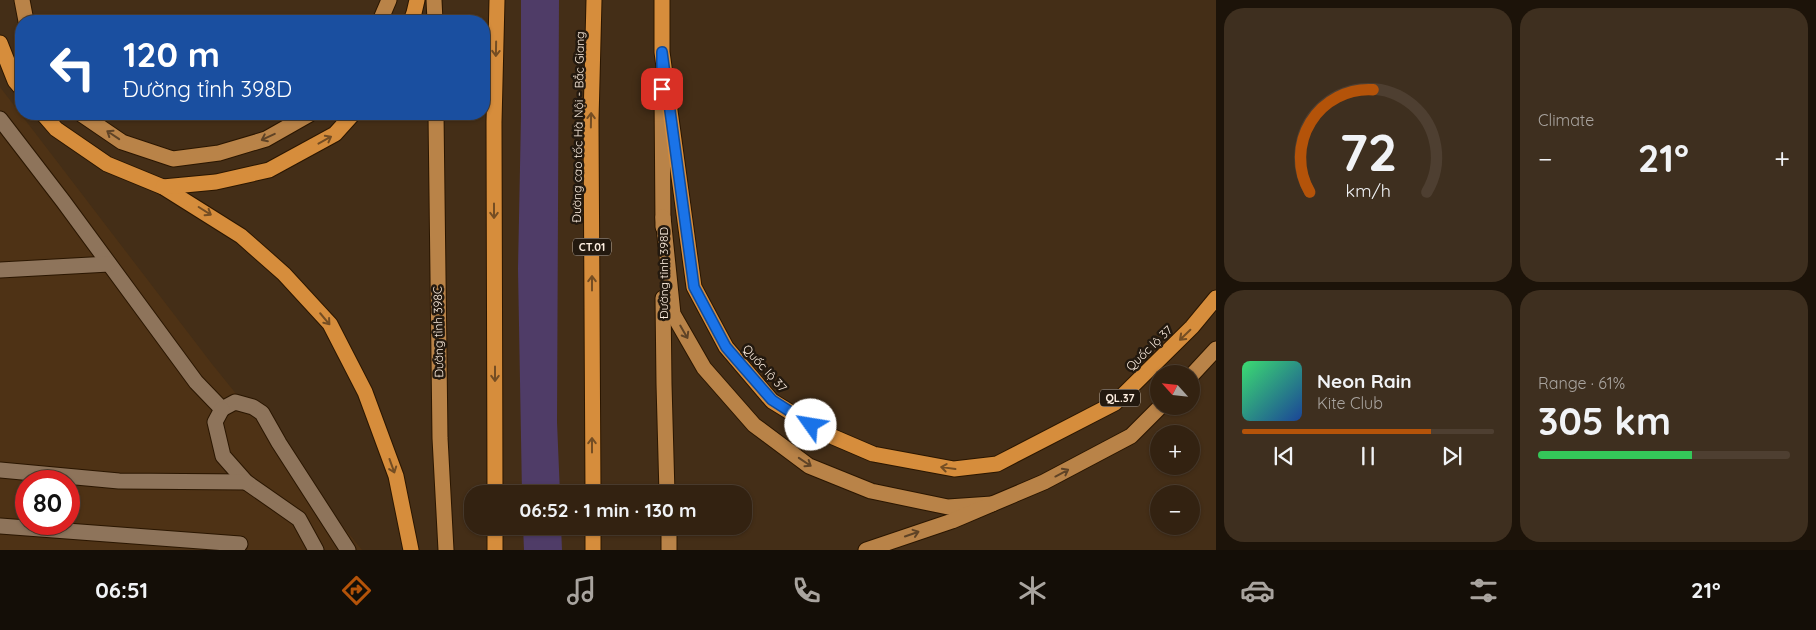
<!DOCTYPE html>
<meta charset="utf-8">
<style>
body{margin:0;font-family:Quicksand,sans-serif;background:#3e2f1f;color:#f1f3f6;height:100vh;display:flex;flex-direction:column;font-size:19px;white-space:nowrap}
*{box-sizing:border-box;margin:0}
p{font-size:16px;color:#a9a49f}
.icon{flex:none;width:28px;height:28px;fill:none;stroke:currentColor;stroke-width:2;stroke-linecap:round;stroke-linejoin:round}
.map{position:relative;flex:1;overflow:hidden}
.drawer{display:flex;flex-direction:column;gap:8px;padding:8px;background:#1c1309;width:600px}
.drawer>*{flex:none}
.hud{position:absolute;left:15px;top:15px;width:475px;height:105px;border-radius:20px;box-shadow:0 1px 4px #0004,0 0 0 1px #4e3f31;background:#1a4fa0;color:#fff;overflow:hidden}
.needle{width:32px;rotate:297deg}
.controls{position:absolute;left:1150px;top:365px;display:grid;gap:10px}
.controls a{display:grid;place-items:center;width:50px;height:50px;border-radius:50%;background:#321;box-shadow:0 1px 4px #0004,0 0 0 1px #4e3f31;font-size:25px}
.speed{position:absolute;left:15px;top:470px;display:flex;gap:10px;font-size:25px;font-weight:700;text-align:center}
.speed>*{display:grid;place-content:center;width:65px;height:65px;border-radius:50%;background:#321;box-shadow:0 1px 4px #0004,0 0 0 1px #4e3f31;line-height:1}
.speed .limit{border:8px solid #d22;background:#fff;color:#111}
.pin{position:absolute;display:grid;place-items:center;width:42px;height:42px;color:#fff;margin:-21px;border-radius:10px;box-shadow:0 2px 8px #0006}
.me{position:absolute;width:55px;margin:-28px;rotate:302deg;stroke-linejoin:round;filter:drop-shadow(0 0 4px #0008)}
.turn{display:flex;align-items:center;gap:18px;height:105px;padding:0 25px;font-size:22px}
.turn .icon{width:65px;height:65px;stroke-width:2.5}
.turn b{display:block;font-size:35px;line-height:42px}
.big{font-size:38px;font-weight:700;line-height:1.1}
.drawer .widget{flex:1;display:flex;flex-direction:column;justify-content:center;gap:8px;min-width:0;padding:0 18px;border-radius:20px;background:#3e2f1f}
.drawer .dial{align-items:center;gap:0}
.dial svg{height:130px;overflow:visible;fill:none;stroke:#4e3f31;stroke-width:7;stroke-linecap:round;text-anchor:middle}
.dial text{fill:#f1f3f6;stroke:none}
.song{display:flex;align-items:center;gap:15px}
.cover{width:60px;height:60px;border-radius:8px;background:linear-gradient(135deg,hsl(140 70% 55%),hsl(220 70% 35%))}
.played{height:5px;border-radius:2px;background:linear-gradient(90deg,#b45309 75%,#4e3f31 75%)}
.keys{display:flex;justify-content:space-around;direction:ltr}
.heat{display:flex;justify-content:space-between;align-items:center;font-size:28px;direction:ltr}
.charge{height:8px;border-radius:4px;background:linear-gradient(90deg,#34c759 61%,#4e3f31 0)}
.drawer .tiles{flex:1;display:grid;gap:8px;grid-template-columns:repeat(2,1fr)}
.trip{position:absolute;left:464px;top:485px;width:288px;height:50px;border-radius:20px;background:#321;box-shadow:0 1px 4px #0004,0 0 0 1px #4e3f31;font-weight:700;line-height:50px;text-align:center}
.menu{display:flex;height:80px;justify-content:space-around;align-items:center;background:#140e07;color:#a9a49f}
.menu .icon{width:35px;height:35px}
.menu .on{color:#b45309}
.menu b{font-size:22px;color:#f1f3f6}
main{display:flex;flex:1;min-height:0}
.map>svg:first-child{display:block}
</style>
<main>
<div class="map">
<svg width="1216" height="550" viewBox="0 0 1216 550">
<rect width="100%" height="100%" fill="#442e17"/>
<path fill="#4e3215" fill-rule="evenodd" d="M 0,87 L 212,364 L 362,550 L 0,550 ZM 26,481 L 69,481 L 69,524 L 26,524 Z"/>
<g fill="#4f3c67">
<path d="M 521,0 L 559,0 L 557,422 L 560,494 L 522,494 L 518,269 L 521,116 Z"/>
<path d="M 523,526 L 561,526 L 562,550 L 524,550 Z"/>
</g>
<g fill="none" stroke-linecap="round" stroke-linejoin="round">
<g stroke="#2a1601" stroke-width="17">
<g id="minor">
<path d="M 0,119 L 63,201 L 196,382 L 222,409 L 235,402 L 253,407 L 262,413 L 279,443 L 348,550"/>
<path d="M 0,270 L 109,264"/>
<path d="M 222,409 L 215,422 L 223,456 L 246,482 L 299,519 L 316,550"/>
<path d="M 0,470 L 119,481 L 246,482"/>
<path d="M 0,526 L 240,544"/>
</g>
</g>
<g stroke="#2a1601" stroke-width="17">
<g id="major">
<path d="M 22,0 L 26,21"/>
<path d="M 434,0 L 435,21"/>
<path d="M 380,21 L 389,0"/>
<path d="M 662,90 L 663,227"/>
<path d="M 81,114 L 122,142 L 173,159 L 219,153 L 266,139 L 310,114"/>
<path d="M 436,114 L 440,438 L 446,550"/>
<path d="M 663,217 L 673,314 L 704,368 L 754,425 L 809,466 L 871,491 L 948,507 L 992,504"/>
<path d="M 663,298 L 664,384 L 667,494"/>
<path d="M 1191,376 L 1216,349"/>
<path d="M 669,526 L 669,550"/>
<path d="M 866,550 L 952,521 L 1044,482 L 1131,436 L 1161,406"/>
</g>
</g>
<g stroke="#2a1601" stroke-width="17">
<g id="highway">
<path d="M 662,0 L 662,52 L 694,287 L 726,347 L 772,401 L 824,433 L 873,454 L 954,469 L 997,464 L 1115,403 L 1192,327 L 1216,298"/>
<path d="M 411,21 L 414,13 L 417,0"/>
<path d="M 0,43 L 15,81 L 21,88"/>
<path d="M 43,114 L 56,129 L 107,164 L 163,187 L 241,236 L 284,274 L 330,324 L 365,392 L 396,476 L 411,550"/>
<path d="M 163,187 L 216,182 L 269,170 L 335,134 L 353,114"/>
<path d="M 495,494 L 494,122 L 497,0"/>
<path d="M 593,494 L 591,120 L 594,0"/>
<path d="M 495,526 L 495,550"/>
<path d="M 593,526 L 593,550"/>
</g>
</g>
<use href="#minor" stroke="#8e745b" stroke-width="15"/>
<use href="#major" stroke="#b98348" stroke-width="15"/>
<use href="#highway" stroke="#d68d3c" stroke-width="15"/>
</g>
<defs><path id="oneway-shaft" d="M-6 0H5M1.5-3L5.5 0L1.5 3" fill="none" stroke-width="1.6" stroke-linecap="round" stroke-linejoin="round" transform="scale(1.25)"/></defs>
<g stroke="#744d23">
<use href="#oneway-shaft" transform="translate(496 49) rotate(91)"/>
<use href="#oneway-shaft" transform="translate(591 120) rotate(-89)"/>
<use href="#oneway-shaft" transform="translate(325 140) rotate(-29)"/>
<use href="#oneway-shaft" transform="translate(205 211) rotate(32)"/>
<use href="#oneway-shaft" transform="translate(494 211) rotate(90)"/>
<use href="#oneway-shaft" transform="translate(592 283) rotate(-90)"/>
<use href="#oneway-shaft" transform="translate(325 319) rotate(50)"/>
<use href="#oneway-shaft" transform="translate(1185 335) rotate(136)"/>
<use href="#oneway-shaft" transform="translate(495 374) rotate(90)"/>
<use href="#oneway-shaft" transform="translate(592 445) rotate(-90)"/>
<use href="#oneway-shaft" transform="translate(392 466) rotate(70)"/>
<use href="#oneway-shaft" transform="translate(948 468) rotate(-172)"/>
</g>
<g stroke="#5f4326">
<use href="#oneway-shaft" transform="translate(113 135) rotate(-146)"/>
<use href="#oneway-shaft" transform="translate(268 137) rotate(155)"/>
<use href="#oneway-shaft" transform="translate(684 332) rotate(60)"/>
<use href="#oneway-shaft" transform="translate(805 462) rotate(34)"/>
<use href="#oneway-shaft" transform="translate(1062 473) rotate(-28)"/>
<use href="#oneway-shaft" transform="translate(912 534) rotate(-19)"/>
</g>
<g fill="none" stroke-linecap="round" stroke-linejoin="round">
<g stroke="#114b97" stroke-width="12">
<path id="route" d="M 662,89 L 662,52 L 694,287 L 726,347 L 738,361 L 772,400 L 811,425"/>
</g>
<use href="#route" stroke="#1a73e8" stroke-width="9"/>
</g>
<g text-anchor="middle" dominant-baseline="central" stroke-width="5" stroke-linejoin="round" paint-order="stroke">
<g fill="#23190f" stroke="#bcafa2" stroke-width="1">
<rect x="573" y="238.5" width="38" height="17" rx="4"/>
<rect x="1100" y="389.5" width="40" height="17" rx="4"/>
</g>
<g font-size="11" font-weight="bold" fill="#feefe1">
<text x="592" y="247">CT.01</text>
<text x="1120" y="398">QL.37</text>
</g>
<g font-size="12" fill="#feefe1" stroke="#23190f">
<text transform="translate(578 127) rotate(-89)">Đường cao tốc Hà Nội - Bắc Giang</text>
<text transform="translate(663 273) rotate(-90)">Đường tỉnh 398D</text>
<text transform="translate(438 332) rotate(-91)">Đường tỉnh 398C</text>
<text transform="translate(1149 348) rotate(-44)">Quốc lộ 37</text>
<text transform="translate(765 368) rotate(48)">Quốc lộ 37</text>
</g>
</g>
</svg>
<div class="controls">
<a><svg class="needle" viewBox="-14 -14 28 28"><path d="M0-13l5 13h-10z" fill="#e53935"/><path d="M0 13l5-13h-10z" fill="#a9a49f"/></svg></a>
<a>+</a>
<a>−</a>
</div>
<div class="speed"><div class="limit">80</div></div>
<div class="pin" style="left:662px;top:89px;background:#d93025"><svg class="icon" aria-label="arrive" viewBox="0 0 24 24"><path d="M6 21V4h12l-3 4 3 4H6"/></svg></div>
<svg class="me" style="left:811px;top:425px" viewBox="-20 -20 40 40"><circle r="19" fill="#fff"/><path d="M0-13L10 11 0 6-10 11z" fill="#1a73e8"/></svg>
<div class="trip">06:52 · 1 min · 130 m</div>
<div class="hud">
<div class="turn"><svg class="icon" aria-label="left" viewBox="0 0 24 24"><path d="M17 20v-9H6M10 6l-5 5 5 5"/></svg><div><b>120 m</b>Đường tỉnh 398D</div></div>
</div>
</div>
<section class="drawer">
<div class="tiles">
<div class="widget dial"><svg viewBox="0 0 100 80">
<path d="M14 69A42 42 0 1 1 86 69"/>
<path d="M14 69A42 42 0 0 1 53 6" stroke="#b45309"/>
<text x="50" y="56" font-size="32" font-weight="700">72</text>
<text x="50" y="72" font-size="11">km/h</text>
</svg></div>
<div class="widget"><p>Climate</p>
<div class="heat"><a>−</a><b class="big">21°</b><a>+</a></div>
</div>
<div class="widget">
<div class="song"><i class="cover"></i><div><b>Neon Rain</b><p>Kite Club</p></div></div>
<div class="played"></div>
<div class="keys"><svg class="icon" aria-label="previous" viewBox="0 0 24 24"><path d="M18 5L8 12l10 7zM5 5v14"/></svg><svg class="icon" aria-label="pause" viewBox="0 0 24 24"><path d="M8 5v14M16 5v14"/></svg><svg class="icon" aria-label="next" viewBox="0 0 24 24"><path d="M6 5l10 7-10 7zM19 5v14"/></svg></div>
</div>
<div class="widget"><p>Range · 61%</p><b class="big">305 km</b><div class="charge"></div></div>
</div>
</section>
</main>
<nav class="menu">
<b>06:51</b>
<svg class="icon on" aria-label="directions" viewBox="0 0 24 24"><path d="M12 3l9 9-9 9-9-9zM9 14v-3h6M13 9l2 2-2 2"/></svg>
<svg class="icon" aria-label="music" viewBox="0 0 24 24"><path d="M9 18V5l10-2v13"/><circle cx="6" cy="18" r="3"/><circle cx="16" cy="16" r="3"/></svg>
<svg class="icon" aria-label="phone" viewBox="0 0 24 24"><path d="M5 4h4l2 5-3 2q2 4 5 5l2-3 5 2v4C11 20 4 13 5 4z"/></svg>
<svg class="icon" aria-label="climate" viewBox="0 0 24 24"><path d="M12 3v18M4 7l16 10M4 17L20 7"/></svg>
<svg class="icon" aria-label="car" viewBox="0 0 24 24"><path d="M5 17H2v-5l4-1 3-4h7l3 4 3 1v5h-3M9 17h6M6 11h13"/><circle cx="7" cy="17" r="2"/><circle cx="17" cy="17" r="2"/></svg>
<svg class="icon" aria-label="filters" viewBox="0 0 24 24"><path d="M4 7h16M4 17h16"/><circle cx="9" cy="7" r="2"/><circle cx="15" cy="17" r="2"/></svg>
<b>21°</b>
</nav>
